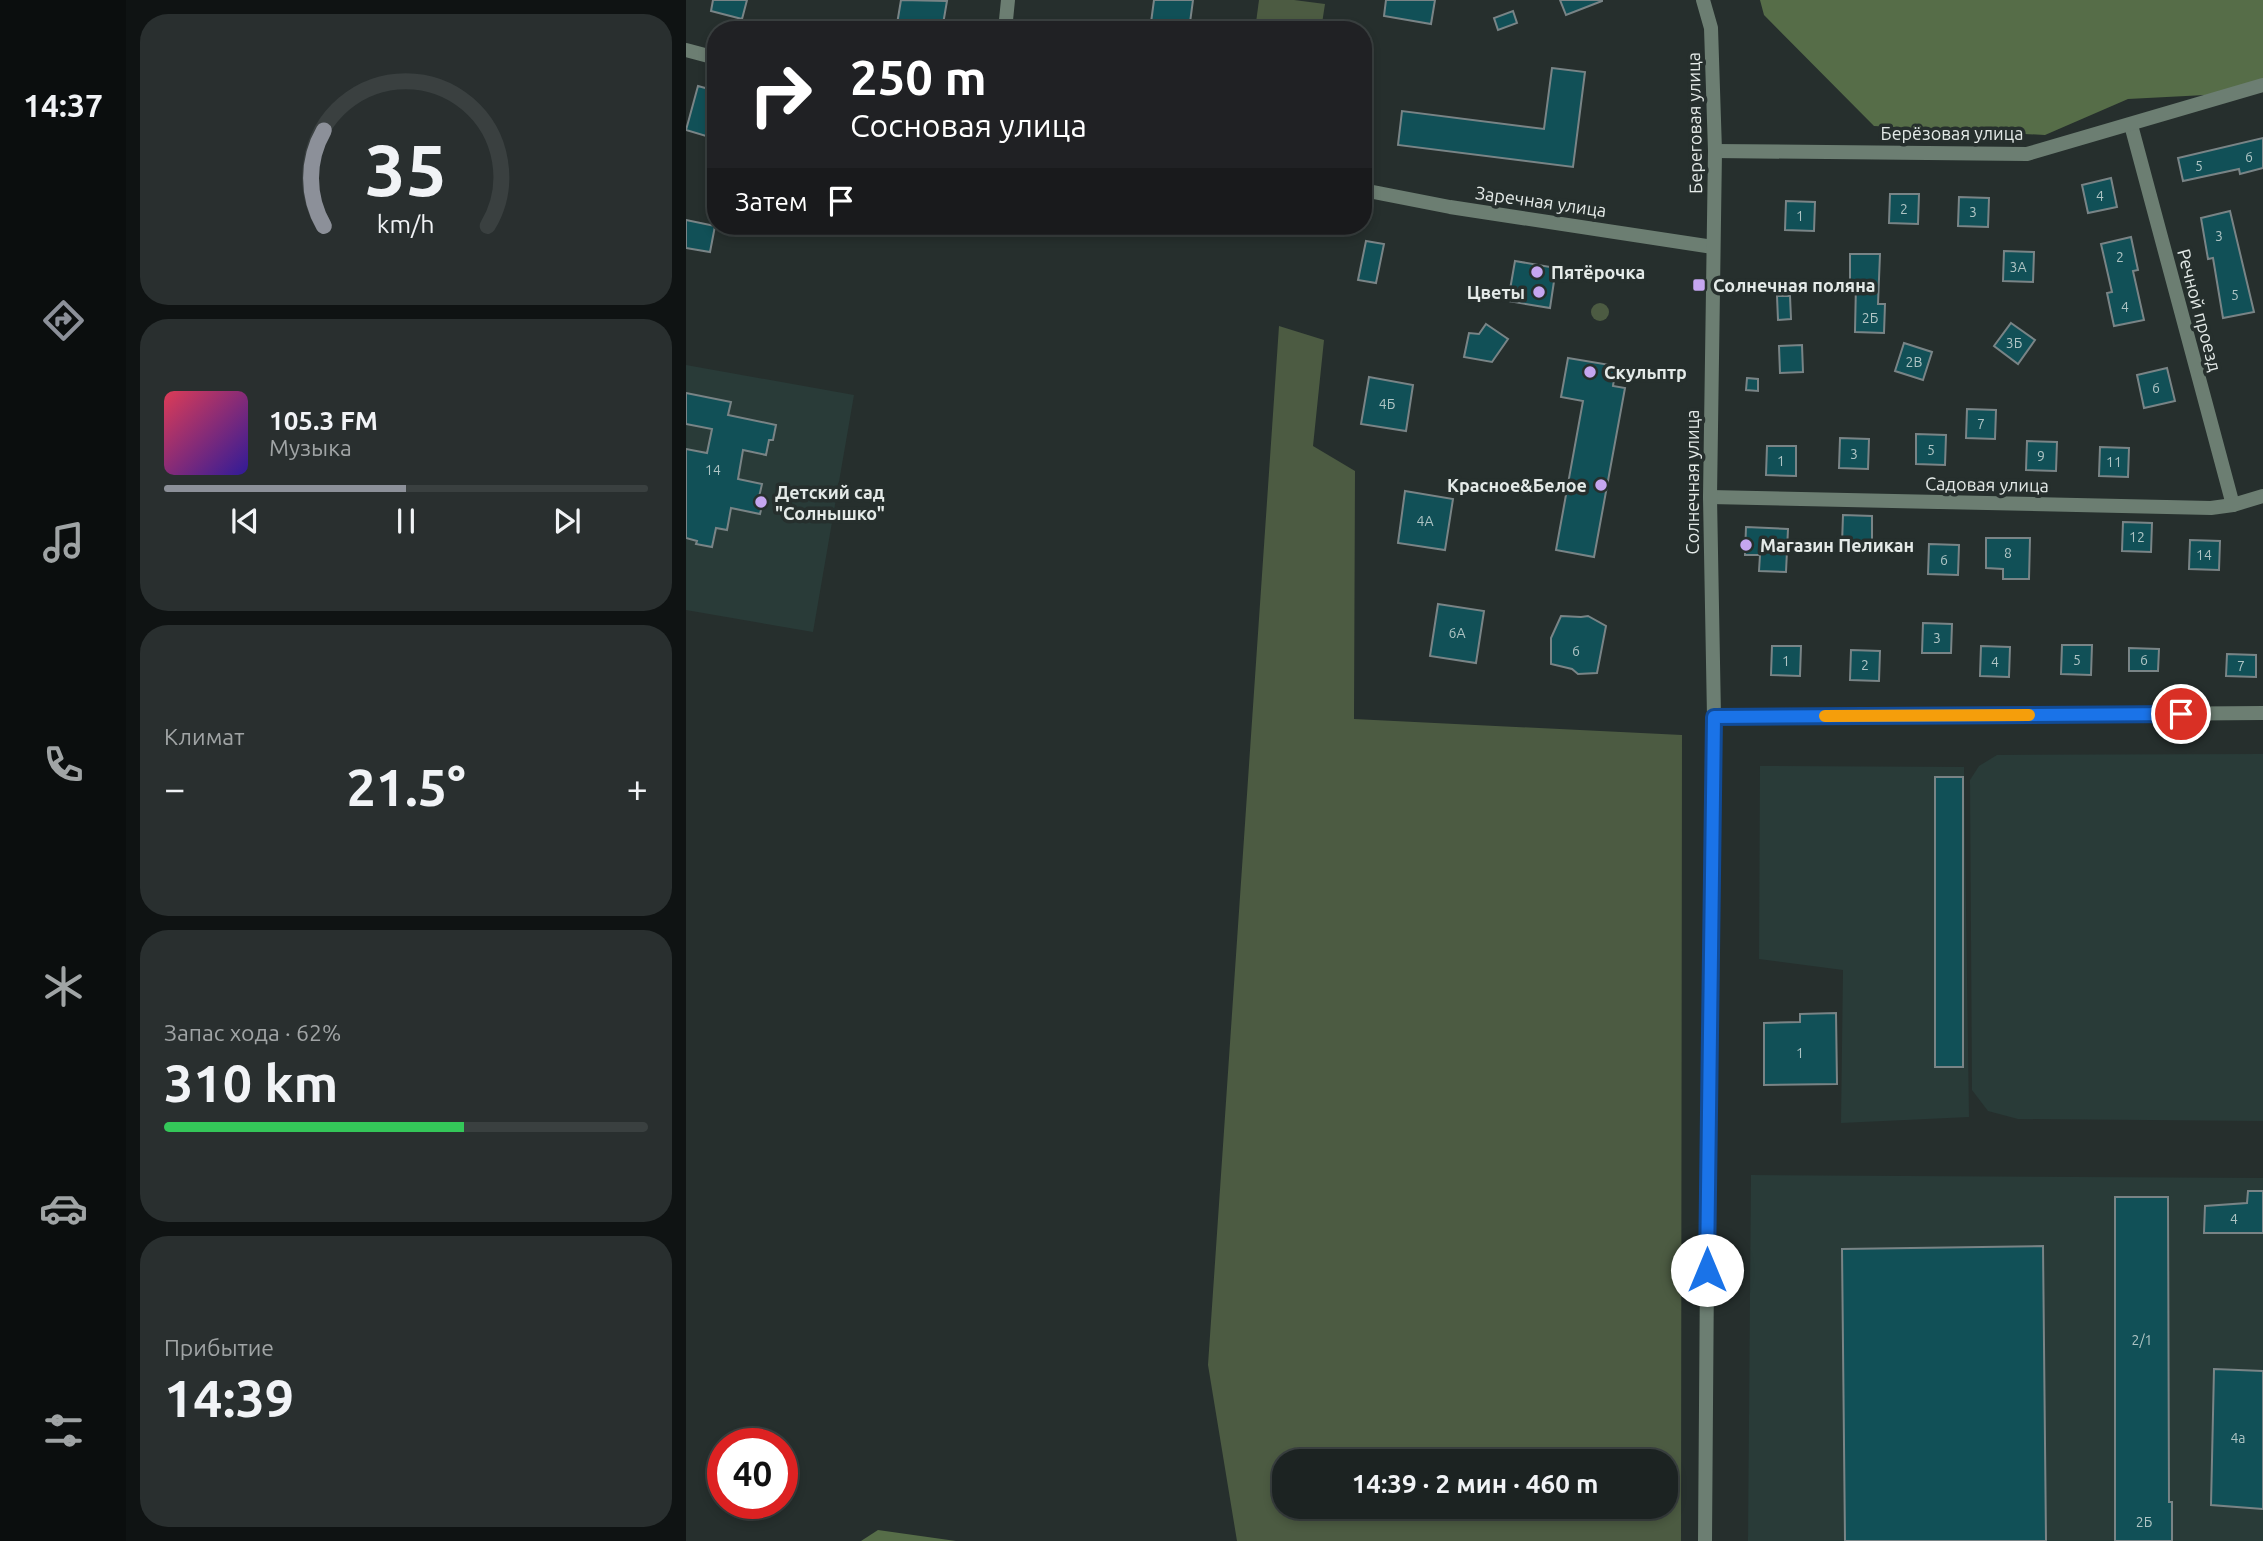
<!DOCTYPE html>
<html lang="ru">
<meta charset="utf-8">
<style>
body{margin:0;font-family:Ubuntu,sans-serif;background:#292f2f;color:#f1f3f6;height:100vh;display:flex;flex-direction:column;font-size:26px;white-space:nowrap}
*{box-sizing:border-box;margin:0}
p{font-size:23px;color:#a0a4a5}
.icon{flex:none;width:38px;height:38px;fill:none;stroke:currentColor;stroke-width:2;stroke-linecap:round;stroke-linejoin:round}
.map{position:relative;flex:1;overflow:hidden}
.side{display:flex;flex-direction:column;gap:14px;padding:14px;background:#0f1313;width:560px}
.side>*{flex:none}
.banner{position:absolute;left:21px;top:21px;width:665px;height:214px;border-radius:28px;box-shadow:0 4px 10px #0003,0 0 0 2px #3a4040;background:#202124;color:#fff;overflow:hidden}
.speed{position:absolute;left:21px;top:1428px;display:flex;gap:14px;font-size:35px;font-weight:700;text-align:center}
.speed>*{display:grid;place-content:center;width:91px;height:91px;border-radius:50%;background:#1c2322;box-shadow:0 4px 10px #0003,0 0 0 2px #3a4040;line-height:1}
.speed .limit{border:10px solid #d22;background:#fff;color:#111}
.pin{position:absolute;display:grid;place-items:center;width:60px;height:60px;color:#fff;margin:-30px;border:4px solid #fff;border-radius:50%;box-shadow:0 2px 7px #0007}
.me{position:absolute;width:77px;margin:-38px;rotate:0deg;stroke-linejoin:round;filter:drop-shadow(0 0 5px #0008)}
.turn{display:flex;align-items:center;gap:24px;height:147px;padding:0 28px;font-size:32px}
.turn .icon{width:91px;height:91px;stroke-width:2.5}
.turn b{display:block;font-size:49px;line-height:60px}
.then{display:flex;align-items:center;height:66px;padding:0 28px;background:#0003;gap:14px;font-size:26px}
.big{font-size:52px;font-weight:700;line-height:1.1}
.side .widget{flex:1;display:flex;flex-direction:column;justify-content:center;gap:10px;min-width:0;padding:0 24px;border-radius:28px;background:#292f2f}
.side .dial{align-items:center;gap:0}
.dial svg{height:182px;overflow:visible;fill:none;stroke:#3a4040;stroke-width:7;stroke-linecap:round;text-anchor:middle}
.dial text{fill:#f1f3f6;stroke:none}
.song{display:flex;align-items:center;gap:21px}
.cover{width:84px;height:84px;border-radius:10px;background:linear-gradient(135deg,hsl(350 70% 55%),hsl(250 70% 35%))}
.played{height:7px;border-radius:4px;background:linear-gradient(90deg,#8c9099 50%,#3a4040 50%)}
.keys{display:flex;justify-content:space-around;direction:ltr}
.heat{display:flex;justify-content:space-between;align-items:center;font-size:38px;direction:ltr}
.charge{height:10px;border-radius:5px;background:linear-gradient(90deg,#34c759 62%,#3a4040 0)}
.trip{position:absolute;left:586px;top:1449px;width:406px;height:70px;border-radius:28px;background:#1c2322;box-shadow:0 4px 10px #0003,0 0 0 2px #3a4040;font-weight:700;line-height:70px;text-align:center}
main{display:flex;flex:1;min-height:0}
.dock{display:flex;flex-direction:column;width:126px;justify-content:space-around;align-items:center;background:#0b0e0e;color:#a0a4a5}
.dock .icon{width:49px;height:49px}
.dock .on{color:#8c9099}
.dock b{font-size:32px;color:#f1f3f6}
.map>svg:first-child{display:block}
</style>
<main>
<nav class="dock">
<b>14:37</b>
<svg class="icon on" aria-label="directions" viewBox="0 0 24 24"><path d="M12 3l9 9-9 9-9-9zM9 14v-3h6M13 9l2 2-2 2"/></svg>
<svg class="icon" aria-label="music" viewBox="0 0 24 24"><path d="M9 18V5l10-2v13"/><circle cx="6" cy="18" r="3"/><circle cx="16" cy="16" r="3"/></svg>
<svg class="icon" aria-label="phone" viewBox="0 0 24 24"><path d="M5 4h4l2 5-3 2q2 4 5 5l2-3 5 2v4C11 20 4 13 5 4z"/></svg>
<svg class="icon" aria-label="climate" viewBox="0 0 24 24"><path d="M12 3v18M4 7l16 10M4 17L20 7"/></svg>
<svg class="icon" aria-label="car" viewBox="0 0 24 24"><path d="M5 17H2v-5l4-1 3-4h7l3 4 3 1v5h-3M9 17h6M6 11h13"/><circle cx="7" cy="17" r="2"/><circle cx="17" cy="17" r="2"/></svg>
<svg class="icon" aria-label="filters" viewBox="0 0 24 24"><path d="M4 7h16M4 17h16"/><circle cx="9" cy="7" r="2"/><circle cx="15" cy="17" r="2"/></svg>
</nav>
<section class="side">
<div class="widget dial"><svg viewBox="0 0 100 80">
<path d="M14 69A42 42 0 1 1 86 69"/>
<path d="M14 69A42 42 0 0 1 14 27" stroke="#8c9099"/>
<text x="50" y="56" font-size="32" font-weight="700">35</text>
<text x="50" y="72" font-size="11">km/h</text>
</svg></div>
<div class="widget">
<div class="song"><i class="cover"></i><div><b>105.3 FM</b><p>Музыка</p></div></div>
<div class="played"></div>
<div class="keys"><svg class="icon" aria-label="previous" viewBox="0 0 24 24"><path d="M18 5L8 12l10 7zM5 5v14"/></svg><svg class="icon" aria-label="pause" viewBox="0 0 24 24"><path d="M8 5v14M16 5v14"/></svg><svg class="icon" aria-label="next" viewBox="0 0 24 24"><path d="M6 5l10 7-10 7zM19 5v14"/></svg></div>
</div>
<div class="widget"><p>Климат</p>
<div class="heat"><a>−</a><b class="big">21.5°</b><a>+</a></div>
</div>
<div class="widget"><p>Запас хода · 62%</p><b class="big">310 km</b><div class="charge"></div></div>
<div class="widget"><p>Прибытие</p><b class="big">14:39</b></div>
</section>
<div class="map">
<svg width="1577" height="1541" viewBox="0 0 1577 1541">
<rect width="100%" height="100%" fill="#262f2d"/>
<g fill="#293b38">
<path d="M 0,365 L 168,395 L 127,632 L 0,610 Z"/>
<path d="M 1577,754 L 1577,1121 L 1332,1119 L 1302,1111 L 1286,1090 L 1284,780 L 1293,766 L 1311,755 Z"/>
<path d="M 1074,766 L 1278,767 L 1283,1117 L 1155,1123 L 1157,970 L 1073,959 Z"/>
<path d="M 1065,1175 L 1577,1178 L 1577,1541 L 1062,1541 Z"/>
</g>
<g fill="#4c5b42" fill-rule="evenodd">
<path d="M 573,0 L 608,0 L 639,4 L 635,30 L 569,30 Z"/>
<circle cx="914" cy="312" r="9"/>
<path d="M 593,326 L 638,340 L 627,446 L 669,471 L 668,719 L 996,735 L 995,1541 L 551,1541 L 522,1365 ZM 980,1461 L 980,1507 L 598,1507 L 598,1461 Z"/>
</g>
<g fill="#566d48">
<path d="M 1074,0 L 1577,0 L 1577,92 L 1442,99 L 1359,135 L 1188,126 L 1078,15 Z"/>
<path d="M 192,1530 L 270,1541 L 175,1541 Z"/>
</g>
<g fill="#115057" stroke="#798486" stroke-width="2">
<path d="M 27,0 L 61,0 L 56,19 L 25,11 Z"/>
<path d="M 215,0 L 261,1 L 256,30 L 210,30 Z"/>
<path d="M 468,0 L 507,0 L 503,30 L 464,30 Z"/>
<path d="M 700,0 L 749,0 L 745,24 L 698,16 Z"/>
<path d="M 874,0 L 916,0 L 916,1 L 880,15 Z"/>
<path d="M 827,11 L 831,23 L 812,30 L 808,18 Z"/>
<path d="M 866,68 L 899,72 L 887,167 L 712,145 L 716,111 L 858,129 Z"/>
<path d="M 12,86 L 30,91 L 30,139 L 0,130 Z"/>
<path d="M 1577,138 L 1577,168 L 1554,174 L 1553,169 L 1497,181 L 1492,158 Z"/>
<path d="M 1425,178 L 1431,207 L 1402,213 L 1396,185 Z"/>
<path d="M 1204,194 L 1233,194 L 1232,224 L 1203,223 Z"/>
<path d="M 1273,197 L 1303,198 L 1302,227 L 1272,226 Z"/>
<path d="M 1100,201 L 1129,202 L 1128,231 L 1099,230 Z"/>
<path d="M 1544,211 L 1568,312 L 1537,318 L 1527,258 L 1522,259 L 1515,218 Z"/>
<path d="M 0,220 L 29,226 L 24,252 L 0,248 Z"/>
<path d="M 1445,237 L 1452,270 L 1447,271 L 1458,320 L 1428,326 L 1421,293 L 1426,292 L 1415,244 Z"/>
<path d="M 680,241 L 698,244 L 690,283 L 672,280 Z"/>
<path d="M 1318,251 L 1348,252 L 1347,282 L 1317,281 Z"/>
<path d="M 1164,254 L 1194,254 L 1192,304 L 1199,304 L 1198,333 L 1169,332 L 1170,283 L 1164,283 Z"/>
<path d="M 829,261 L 870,268 L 864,308 L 822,301 Z"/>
<path d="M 1091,296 L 1104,296 L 1105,319 L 1092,320 Z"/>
<path d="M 1325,323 L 1349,340 L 1332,364 L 1308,346 Z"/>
<path d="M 800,324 L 822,339 L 806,362 L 778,357 L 783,333 L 793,334 Z"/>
<path d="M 1218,343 L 1246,352 L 1237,380 L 1209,371 Z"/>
<path d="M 1116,345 L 1117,372 L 1094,373 L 1093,346 Z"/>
<path d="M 882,358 L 930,366 L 927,386 L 939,388 L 908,557 L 870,550 L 897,401 L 875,397 Z"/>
<path d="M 1481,368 L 1489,401 L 1458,408 L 1451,375 Z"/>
<path d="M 683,377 L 727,385 L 720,431 L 675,424 Z"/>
<path d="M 1061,378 L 1072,379 L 1072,391 L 1060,390 Z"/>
<path d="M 0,393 L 45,402 L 42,415 L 90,425 L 87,440 L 83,440 L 80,455 L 57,450 L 52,479 L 76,484 L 73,497 L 78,498 L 74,514 L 45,508 L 41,530 L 30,528 L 26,547 L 10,544 L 11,541 L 0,538 L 0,449 L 21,453 L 26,429 L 0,424 Z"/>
<path d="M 1281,409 L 1310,410 L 1309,439 L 1280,438 Z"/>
<path d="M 1230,434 L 1260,435 L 1259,465 L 1230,464 Z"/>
<path d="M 1154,438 L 1183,439 L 1182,469 L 1153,468 Z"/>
<path d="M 1341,441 L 1371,442 L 1370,471 L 1340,470 Z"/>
<path d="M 1081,446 L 1110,446 L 1110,476 L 1080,475 Z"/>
<path d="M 1414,447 L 1443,448 L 1442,477 L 1413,476 Z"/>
<path d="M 719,491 L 767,499 L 759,550 L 712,543 Z"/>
<path d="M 1157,515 L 1186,516 L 1186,545 L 1156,544 Z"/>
<path d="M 1437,522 L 1466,523 L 1465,552 L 1436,551 Z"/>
<path d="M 1060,527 L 1102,529 L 1100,572 L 1073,571 L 1074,555 L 1059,555 Z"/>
<path d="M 1300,538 L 1344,538 L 1343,579 L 1317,579 L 1317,569 L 1300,568 Z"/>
<path d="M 1504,540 L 1534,541 L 1533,570 L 1503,569 Z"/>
<path d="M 1243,544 L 1273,545 L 1272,575 L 1242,574 Z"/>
<path d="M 752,604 L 798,611 L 790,663 L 744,656 Z"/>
<path d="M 875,616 L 895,617 L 902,616 L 920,626 L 911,673 L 892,674 L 886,669 L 865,664 L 865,638 Z"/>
<path d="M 1237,623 L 1266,624 L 1265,653 L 1236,653 Z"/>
<path d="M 1376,645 L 1406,645 L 1405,675 L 1375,674 Z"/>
<path d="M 1086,646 L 1115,646 L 1114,676 L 1085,675 Z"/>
<path d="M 1295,646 L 1324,647 L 1323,677 L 1294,676 Z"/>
<path d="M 1443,648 L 1473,649 L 1472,671 L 1443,671 Z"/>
<path d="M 1165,650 L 1194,651 L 1193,681 L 1164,680 Z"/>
<path d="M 1541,654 L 1570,655 L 1570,677 L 1540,676 Z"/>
<rect x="1249" y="777" width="28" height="290"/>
<path d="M 1150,1013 L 1151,1084 L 1078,1085 L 1078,1023 L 1114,1022 L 1114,1014 Z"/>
<path d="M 1562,1191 L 1577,1191 L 1577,1233 L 1518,1233 L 1519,1206 L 1561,1203 Z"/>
<path d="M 1429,1197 L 1482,1197 L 1483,1502 L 1486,1502 L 1486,1541 L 1429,1541 Z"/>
<path d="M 1357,1246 L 1360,1541 L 1159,1541 L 1156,1249 Z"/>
<path d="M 1528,1369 L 1577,1371 L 1577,1509 L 1525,1505 Z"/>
</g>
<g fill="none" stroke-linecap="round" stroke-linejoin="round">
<g stroke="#6c7e72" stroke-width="14">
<path d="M 319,30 L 322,0"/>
<path d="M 0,50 L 30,58"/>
<path d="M 1445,125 L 1547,505"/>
<path d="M 1029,151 L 1341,154 L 1577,85"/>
<path d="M 677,190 L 764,207 L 1027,247"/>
<path d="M 1024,497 L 1525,508 L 1547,505 L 1577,496"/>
<path d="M 1028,717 L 1577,713"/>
</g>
<path stroke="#6c7e72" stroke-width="14" d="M 1017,0 L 1025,28 L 1029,151 L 1024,497 L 1028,717 L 1022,1134 L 1019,1541"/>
</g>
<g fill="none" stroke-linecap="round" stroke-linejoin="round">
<g stroke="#114b97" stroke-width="18">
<path id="route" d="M 1021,1270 L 1028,717 L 1495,714"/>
</g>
<use href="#route" stroke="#1a73e8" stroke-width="12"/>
<path stroke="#f59e0b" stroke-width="12" d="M 1139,716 L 1343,715"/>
</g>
<g fill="#c5a6f0" stroke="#262f2d" stroke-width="2.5">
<circle cx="851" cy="272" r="7"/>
<rect x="1006" y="278" width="14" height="14" rx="3.5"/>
<circle cx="853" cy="292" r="7"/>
<circle cx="904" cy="372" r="7"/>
<circle cx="915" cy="485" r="7"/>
<circle cx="75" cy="502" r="7"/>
<circle cx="1060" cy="545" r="7"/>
</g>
<g text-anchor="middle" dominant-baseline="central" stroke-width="7" stroke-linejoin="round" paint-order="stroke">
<g font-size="14" fill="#afc4c4">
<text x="1563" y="157">6</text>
<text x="1513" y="166">5</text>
<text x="1414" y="196">4</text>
<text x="1218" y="209">2</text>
<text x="1287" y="212">3</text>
<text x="1114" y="216">1</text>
<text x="1533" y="236">3</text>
<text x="1434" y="257">2</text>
<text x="1332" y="267">3А</text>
<text x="1549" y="295">5</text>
<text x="1439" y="307">4</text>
<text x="1184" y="318">2Б</text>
<text x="1328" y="343">3Б</text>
<text x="1228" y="362">2В</text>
<text x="1470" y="388">6</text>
<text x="701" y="404">4Б</text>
<text x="1295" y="424">7</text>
<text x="1245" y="450">5</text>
<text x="1168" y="454">3</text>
<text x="1355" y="456">9</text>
<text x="1095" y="461">1</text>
<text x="1428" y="462">11</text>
<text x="27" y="470">14</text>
<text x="739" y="521">4А</text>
<text x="1451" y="537">12</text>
<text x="1322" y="553">8</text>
<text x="1518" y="555">14</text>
<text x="1258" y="560">6</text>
<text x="771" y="633">6A</text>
<text x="1251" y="638">3</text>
<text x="890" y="651">6</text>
<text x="1391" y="660">5</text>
<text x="1458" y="660">6</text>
<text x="1100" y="661">1</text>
<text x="1309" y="662">4</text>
<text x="1179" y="665">2</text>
<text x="1555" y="666">7</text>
<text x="1114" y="1053">1</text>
<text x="1548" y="1219">4</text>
<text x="1456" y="1340">2/1</text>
<text x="1552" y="1438">4а</text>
<text x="1458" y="1522">2Б</text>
</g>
<g font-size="18" fill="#e4eae8" stroke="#262f2d">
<text transform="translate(1008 123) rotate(-91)">Береговая улица</text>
<text x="1266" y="133">Берёзовая улица</text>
<text transform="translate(855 201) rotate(8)">Заречная улица</text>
<text transform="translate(1514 310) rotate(75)">Речной проезд</text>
<text transform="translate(1006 482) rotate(-90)">Солнечная улица</text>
<text transform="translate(1301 484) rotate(1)">Садовая улица</text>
</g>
<g font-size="18" font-weight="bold" fill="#e4eae8" stroke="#262f2d" text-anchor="start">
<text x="865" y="272">Пятёрочка</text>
<text x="1027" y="285">Солнечная поляна</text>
<text x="839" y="292" text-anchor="end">Цветы</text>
<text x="918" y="372">Скульптр</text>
<text x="901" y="485" text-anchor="end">Красное&amp;Белое</text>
<text x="89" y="492">Детский сад<tspan x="89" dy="21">"Солнышко"</tspan></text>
<text x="1074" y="545">Магазин Пеликан</text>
</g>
</g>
</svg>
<div class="speed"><div class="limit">40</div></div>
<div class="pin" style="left:1495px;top:714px;background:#d93025"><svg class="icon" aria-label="arrive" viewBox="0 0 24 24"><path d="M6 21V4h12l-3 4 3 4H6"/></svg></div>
<svg class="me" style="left:1021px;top:1270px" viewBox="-20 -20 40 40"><circle r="19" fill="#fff"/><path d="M0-13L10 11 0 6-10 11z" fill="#1a73e8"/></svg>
<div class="trip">14:39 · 2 мин · 460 m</div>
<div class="banner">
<div class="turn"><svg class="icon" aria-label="right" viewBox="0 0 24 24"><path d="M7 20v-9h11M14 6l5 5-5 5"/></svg><div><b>250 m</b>Сосновая улица</div></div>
<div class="then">Затем<svg class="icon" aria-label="arrive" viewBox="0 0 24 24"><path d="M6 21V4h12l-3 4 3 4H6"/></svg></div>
</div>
</div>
</main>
